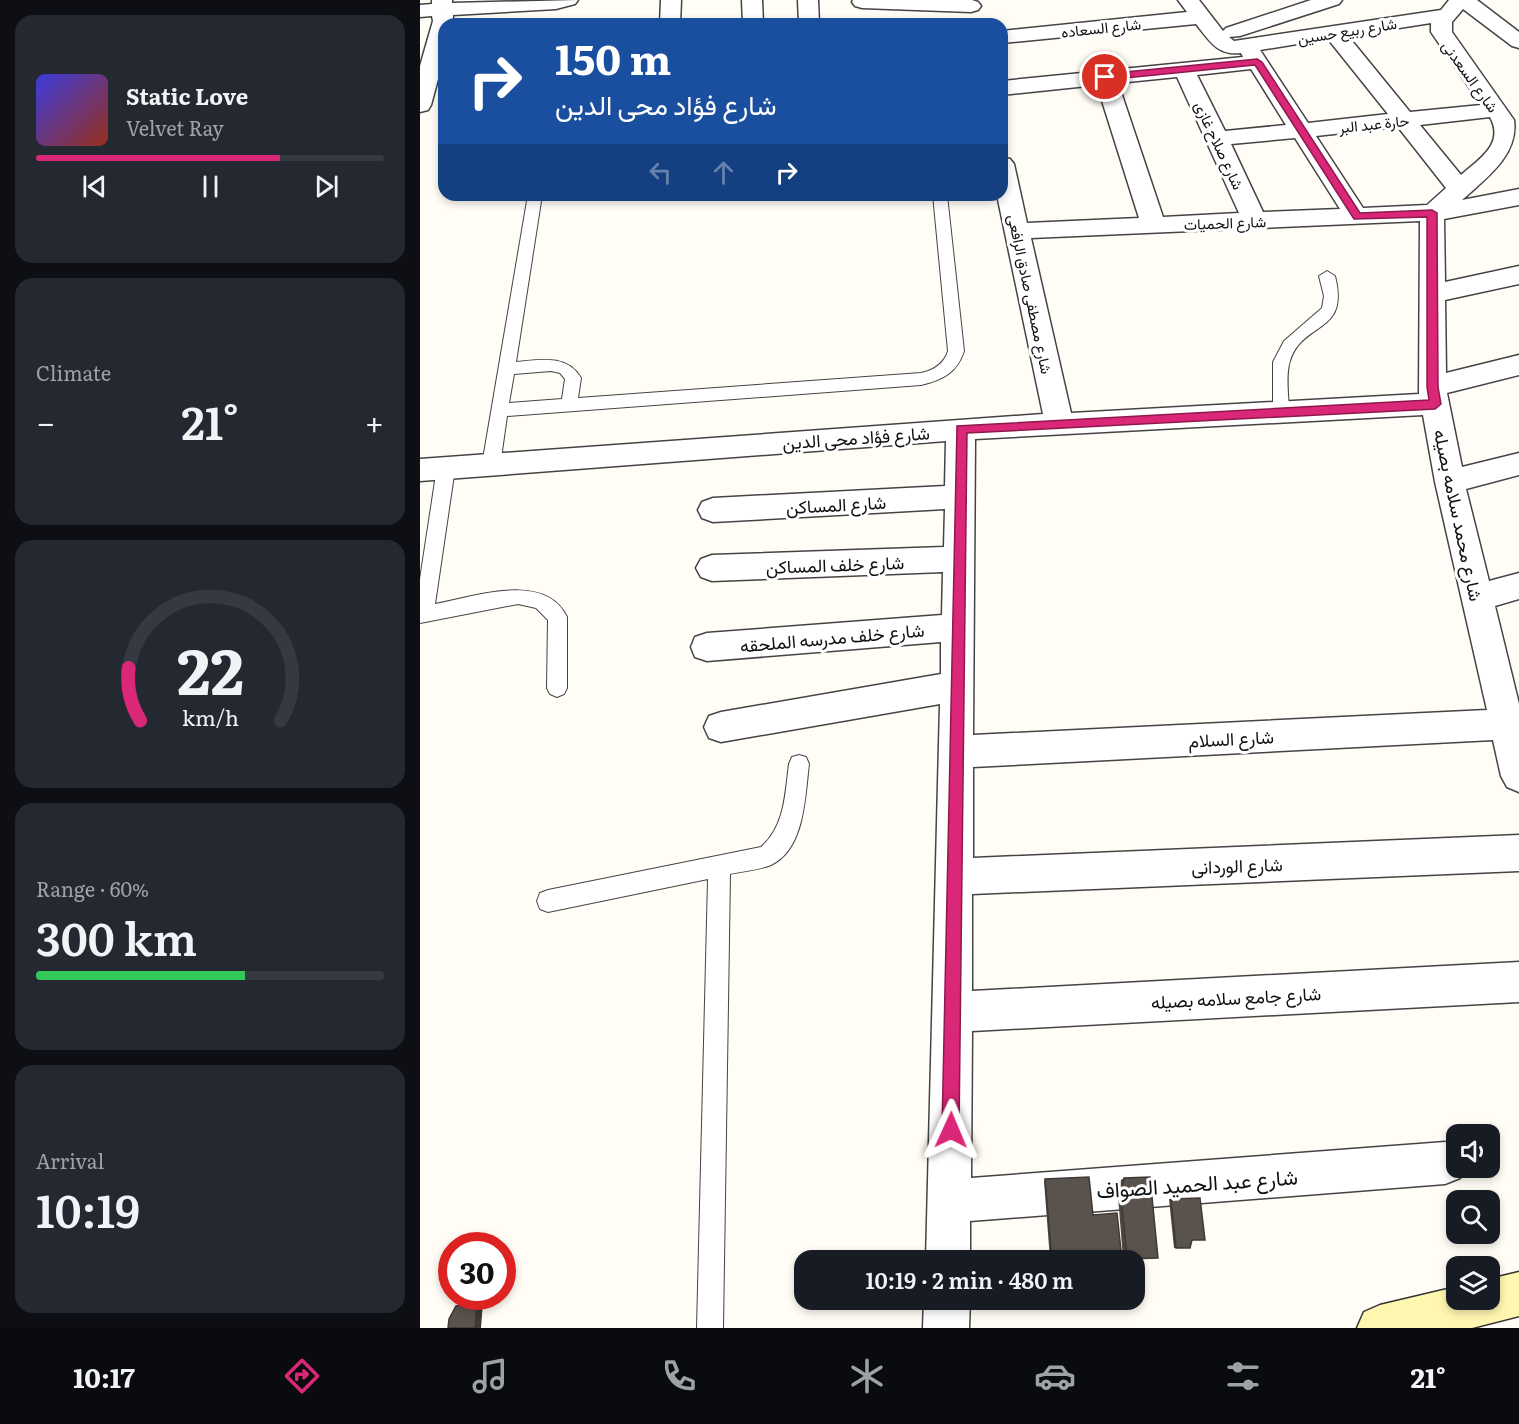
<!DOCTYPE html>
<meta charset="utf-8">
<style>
body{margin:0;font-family:Literata,Vazirmatn,serif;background:#242831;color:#f1f3f6;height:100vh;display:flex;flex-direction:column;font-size:22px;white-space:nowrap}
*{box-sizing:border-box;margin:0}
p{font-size:20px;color:#9ea1a6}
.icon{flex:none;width:33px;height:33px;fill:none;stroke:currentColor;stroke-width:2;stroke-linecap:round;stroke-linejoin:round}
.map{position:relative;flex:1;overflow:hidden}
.details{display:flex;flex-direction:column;gap:15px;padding:15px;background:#0d0f14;width:420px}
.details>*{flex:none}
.hud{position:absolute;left:18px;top:18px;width:570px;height:183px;border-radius:18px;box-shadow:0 3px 9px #0003;background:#1a4fa0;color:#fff;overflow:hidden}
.tools{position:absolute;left:1026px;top:1124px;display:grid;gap:12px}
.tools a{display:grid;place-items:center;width:54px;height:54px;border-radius:12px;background:#171b24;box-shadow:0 3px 9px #0003;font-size:30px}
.speed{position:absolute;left:18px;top:1232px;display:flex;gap:12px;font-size:30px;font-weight:700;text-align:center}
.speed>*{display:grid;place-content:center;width:78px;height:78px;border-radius:50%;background:#171b24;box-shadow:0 3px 9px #0003;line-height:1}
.speed .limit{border:9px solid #d22;background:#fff;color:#111}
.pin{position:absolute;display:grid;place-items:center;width:51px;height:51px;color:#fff;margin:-26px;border:3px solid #fff;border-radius:50%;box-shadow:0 2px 6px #0007}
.me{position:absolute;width:66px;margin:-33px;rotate:1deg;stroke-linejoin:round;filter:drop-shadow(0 0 4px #0008)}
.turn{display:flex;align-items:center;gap:21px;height:126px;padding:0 18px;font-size:27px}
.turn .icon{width:78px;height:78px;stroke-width:2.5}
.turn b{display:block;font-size:42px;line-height:51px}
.lanes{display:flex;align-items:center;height:57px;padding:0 18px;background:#0003;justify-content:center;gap:30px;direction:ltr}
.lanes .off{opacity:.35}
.big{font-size:45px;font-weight:600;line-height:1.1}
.details .widget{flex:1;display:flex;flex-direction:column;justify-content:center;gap:9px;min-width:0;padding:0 21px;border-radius:18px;background:#242831}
.details .dial{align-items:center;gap:0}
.dial svg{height:156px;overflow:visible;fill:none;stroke:#363941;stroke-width:7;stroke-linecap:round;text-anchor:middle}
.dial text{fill:#f1f3f6;stroke:none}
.song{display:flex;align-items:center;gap:18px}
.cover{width:72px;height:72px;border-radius:9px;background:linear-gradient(135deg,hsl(240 70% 55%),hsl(10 70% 35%))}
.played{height:6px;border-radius:3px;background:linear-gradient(90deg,#db2777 70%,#363941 70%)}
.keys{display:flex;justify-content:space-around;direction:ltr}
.heat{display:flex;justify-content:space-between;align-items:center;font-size:33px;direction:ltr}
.charge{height:9px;border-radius:4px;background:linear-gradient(90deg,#34c759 60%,#363941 0)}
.trip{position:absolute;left:374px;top:1250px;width:351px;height:60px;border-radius:18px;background:#171b24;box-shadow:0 3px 9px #0003;font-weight:600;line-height:60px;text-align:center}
.tabs{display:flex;height:96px;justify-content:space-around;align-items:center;background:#090b0e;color:#9ea1a6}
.tabs .icon{width:42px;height:42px}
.tabs .current{color:#db2777}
.tabs b{font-size:27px;color:#f1f3f6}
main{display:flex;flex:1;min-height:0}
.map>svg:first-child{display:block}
</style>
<main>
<section class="details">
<div class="widget">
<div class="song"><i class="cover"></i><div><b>Static Love</b><p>Velvet Ray</p></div></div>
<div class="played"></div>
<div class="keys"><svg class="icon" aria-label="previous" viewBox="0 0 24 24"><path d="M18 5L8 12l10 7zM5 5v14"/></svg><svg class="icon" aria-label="pause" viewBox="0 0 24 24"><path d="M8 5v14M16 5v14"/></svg><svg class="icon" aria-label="next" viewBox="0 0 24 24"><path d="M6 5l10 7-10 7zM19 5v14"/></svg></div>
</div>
<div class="widget"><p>Climate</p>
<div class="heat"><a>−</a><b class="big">21°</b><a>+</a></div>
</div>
<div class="widget dial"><svg viewBox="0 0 100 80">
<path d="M14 69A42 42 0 1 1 86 69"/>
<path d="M14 69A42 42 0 0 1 8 42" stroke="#db2777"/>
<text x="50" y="56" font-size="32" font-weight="700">22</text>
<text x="50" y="72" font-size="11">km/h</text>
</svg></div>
<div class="widget"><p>Range · 60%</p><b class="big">300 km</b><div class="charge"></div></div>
<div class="widget"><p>Arrival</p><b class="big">10:19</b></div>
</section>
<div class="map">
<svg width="1099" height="1328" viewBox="0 0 1099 1328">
<rect width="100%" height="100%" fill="#fffdf5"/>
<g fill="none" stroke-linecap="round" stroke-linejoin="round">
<g stroke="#444" stroke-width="2">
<g id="service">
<path d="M 108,195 L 122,195 L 96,362 C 120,360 147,354 161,378 L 158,398 L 501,373 C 514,370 524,364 528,351 L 513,195 L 527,195 L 544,351 C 537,373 522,380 501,385 L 87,416 L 80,465 L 77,470 L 71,472 L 65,470 L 62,465 ZM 131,371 L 140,373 L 145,379 L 142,399 L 89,403 L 94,374 Z"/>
<path d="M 907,271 L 915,276 C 930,335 883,320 870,361 C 865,375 869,398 869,413 L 867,417 L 861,419 L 855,417 L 853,413 L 853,362 L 864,341 L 902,308 L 904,296 L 899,276 Z"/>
<path d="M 26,461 L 32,463 L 35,468 L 15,604 C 54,597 125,571 147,617 L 147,688 L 144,694 L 137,697 L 130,694 L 127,688 L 128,620 L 116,608 L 98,604 L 0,623 L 0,579 L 17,468 L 20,463 Z"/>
<path d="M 379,755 L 386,757 L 389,764 C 385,796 385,849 351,865 C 339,870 323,871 310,874 L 303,1328 L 277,1328 L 288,879 L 128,912 L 120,909 L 117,901 L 120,893 L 128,890 L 341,847 C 365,826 365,794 369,764 L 372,757 Z"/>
</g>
</g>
<g stroke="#444" stroke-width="3">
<g id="minor">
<path d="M 12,0 L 32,0 L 32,3 L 158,0 L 155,4 L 136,9 L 33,15 L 33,24 L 24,24 L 24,57 L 11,105 L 8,110 L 0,112 L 0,66 L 13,21 L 12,16 L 0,17 L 0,5 L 12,4 Z"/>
<path d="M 241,0 L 261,0 L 260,24 L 240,24 Z"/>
<path d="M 322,0 L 342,0 L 343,24 L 323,24 Z"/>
<path d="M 378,0 L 398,0 L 399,24 L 379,24 Z"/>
<path d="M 433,0 L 552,0 L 558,2 L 561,6 L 558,10 L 551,12 L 442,8 L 435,6 L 432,2 Z"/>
<path d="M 758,0 L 779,0 L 803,31 L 806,28 L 891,0 L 922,0 L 919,4 L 820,36 L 809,37 L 814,41 L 1021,10 L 1029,0 L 1057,0 L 1099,32 L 1099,48 L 1092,46 L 1043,9 L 1032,22 L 1032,32 L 1094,120 C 1099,155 1065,179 1042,200 L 1099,189 L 1099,205 L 1024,219 L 1025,282 L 1099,266 L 1099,284 L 1025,300 L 1026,373 L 1099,355 L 1099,375 L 1027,393 L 1042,467 L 1099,453 L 1099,475 L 1046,489 L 1069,581 L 1099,573 L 1099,599 L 1075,606 L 1099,704 L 1099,792 L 1087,787 L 1081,776 L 1073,740 L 553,767 L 553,858 L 1099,835 L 1099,871 L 552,894 L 552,991 L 1099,962 L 1099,1002 L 552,1031 L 551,1178 L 1025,1142 L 1036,1147 L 1036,1167 L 1045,1167 L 1040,1178 L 1025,1184 L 550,1221 L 550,1260 L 506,1260 L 520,704 L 301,742 L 289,738 L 284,727 L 289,716 L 301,712 L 521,674 L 521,642 L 287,661 L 275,657 L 271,647 L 275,637 L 287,633 L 522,615 L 523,572 L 292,581 L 281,577 L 276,568 L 281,559 L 292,555 L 524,547 L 525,509 L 293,522 L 282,518 L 278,510 L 282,502 L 293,498 L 525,486 L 526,441 L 0,481 L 0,459 L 623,414 L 577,195 L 582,195 L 582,157 L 590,159 L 594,164 L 607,223 L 719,218 L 677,85 L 582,95 L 582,81 L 823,57 L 821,53 C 797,56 789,40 776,24 L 582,43 L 582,31 L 767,12 ZM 1011,23 L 1011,32 L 1061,105 L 990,112 L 928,36 ZM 908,39 L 968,114 L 888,123 L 840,50 ZM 831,69 L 866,125 L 805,131 L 777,75 ZM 757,77 L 819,213 L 743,217 L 698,83 ZM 1070,117 C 1085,144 1059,159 1041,175 L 1000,125 ZM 978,127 L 1026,188 L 1007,205 L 943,208 L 896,136 ZM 875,138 L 920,209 L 843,212 L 811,144 ZM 1000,221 L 999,394 L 651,413 L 611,238 ZM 1003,415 L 1015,482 L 1067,710 L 553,735 L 555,439 Z"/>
<path d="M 504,1299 L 550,1299 L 549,1328 L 503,1328 Z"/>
</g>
</g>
<g stroke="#333" stroke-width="3">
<path id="secondary" d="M 1099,1272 L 1099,1316 L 1052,1328 L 937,1328 L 944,1312 L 960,1305 L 1036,1287 L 1036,1299 L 1070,1299 L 1070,1279 Z"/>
</g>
<use href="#service" fill="#fff" fill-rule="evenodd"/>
<use href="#minor" fill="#fff" fill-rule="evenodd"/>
<use href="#secondary" fill="#fff6b0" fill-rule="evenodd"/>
</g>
<g fill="#4d4742">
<path d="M 704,1178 L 707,1259 L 703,1259 L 698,1196 L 701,1180 Z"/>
<path d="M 625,1179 L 673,1215 L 702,1260 L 630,1260 L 624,1181 Z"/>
<path d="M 749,1199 L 751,1199 L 772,1240 L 770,1248 L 754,1248 Z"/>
</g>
<path fill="#3f3936" d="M 57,1302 L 63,1302 L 61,1328 L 55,1328 Z"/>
<g fill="#5a524d" stroke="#3f3936" stroke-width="1.5">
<path d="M 669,1177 L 673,1215 L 697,1213 L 702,1260 L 632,1260 L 625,1179 Z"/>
<path d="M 730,1177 L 738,1258 L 707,1259 L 701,1195 L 704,1178 Z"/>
<path d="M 780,1198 L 785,1240 L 772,1240 L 770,1248 L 756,1248 L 751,1199 Z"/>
<path d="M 57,1302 L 55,1328 L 28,1328 L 29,1319 L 36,1306 Z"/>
</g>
<path fill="#db2777" stroke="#8e194d" stroke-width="1.5" d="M 837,59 L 842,62 L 940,213 L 1012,210 L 1017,213 L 1018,387 L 1021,404 L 1015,409 L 547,433 L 539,1130 L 537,1136 L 531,1139 L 524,1136 L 522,1130 L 537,426 L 1009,400 L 1007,387 L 1007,217 L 934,219 L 835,65 L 685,80 L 680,77 L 685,74 Z"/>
<g text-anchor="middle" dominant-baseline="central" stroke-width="6" stroke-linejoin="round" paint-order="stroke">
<g font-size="15" fill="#111" stroke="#fff">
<text transform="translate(681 27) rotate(-6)">شارع السعاده</text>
<text transform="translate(927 30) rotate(-9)">شارع ربيع حسين</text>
<text transform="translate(1051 76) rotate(54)">شارع السعدنى</text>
<text transform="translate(954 123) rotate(-6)">حارة عبد البر</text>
<text transform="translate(800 145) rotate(65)">شارع صلاح غازى</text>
<text transform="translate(805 222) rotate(-2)">شارع الحميات</text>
<text transform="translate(611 294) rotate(78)">شارع مصطفى صادق الرافعى</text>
</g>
<g font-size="18" fill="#111" stroke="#fff">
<text transform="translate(436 437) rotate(-4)">شارع فؤاد محى الدين</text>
<text transform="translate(416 504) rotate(-3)">شارع المساكن</text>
<text transform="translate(1039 515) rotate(78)">شارع محمد سلامه بصيله</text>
<text transform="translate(415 564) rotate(-2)">شارع خلف المساكن</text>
<text transform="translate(412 637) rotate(-5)">شارع خلف مدرسه الملحقه</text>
<text transform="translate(811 738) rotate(-3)">شارع السلام</text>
<text transform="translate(817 865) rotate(-2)">شارع الوردانى</text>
<text transform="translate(816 997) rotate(-3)">شارع جامع سلامه بصيله</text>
</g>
<g font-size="21" fill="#111" stroke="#fff">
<text transform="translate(777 1182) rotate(-4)">شارع عبد الحميد الصواف</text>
</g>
</g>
</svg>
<div class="tools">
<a><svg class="icon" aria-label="sound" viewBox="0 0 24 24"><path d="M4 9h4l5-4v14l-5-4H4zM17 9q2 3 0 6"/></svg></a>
<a><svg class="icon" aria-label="search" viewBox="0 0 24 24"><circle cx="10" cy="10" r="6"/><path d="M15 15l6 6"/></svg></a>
<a><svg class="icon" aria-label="layers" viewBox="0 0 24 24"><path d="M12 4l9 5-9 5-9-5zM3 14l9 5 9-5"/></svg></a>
</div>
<div class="speed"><div class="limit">30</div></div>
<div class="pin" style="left:685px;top:77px;background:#d93025"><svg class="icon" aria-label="arrive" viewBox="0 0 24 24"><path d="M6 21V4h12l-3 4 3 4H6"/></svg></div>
<svg class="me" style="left:531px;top:1130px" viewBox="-20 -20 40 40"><path d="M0-17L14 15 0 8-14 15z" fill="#db2777" stroke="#fff" stroke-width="4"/></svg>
<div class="trip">10:19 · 2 min · 480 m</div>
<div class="hud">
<div class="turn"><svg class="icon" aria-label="right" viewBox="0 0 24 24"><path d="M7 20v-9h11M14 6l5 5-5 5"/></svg><div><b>150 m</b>شارع فؤاد محى الدين</div></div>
<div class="lanes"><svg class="icon off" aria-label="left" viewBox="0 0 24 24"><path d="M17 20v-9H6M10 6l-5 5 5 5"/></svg><svg class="icon off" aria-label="ahead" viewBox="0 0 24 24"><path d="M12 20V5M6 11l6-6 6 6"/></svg><svg class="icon" aria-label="right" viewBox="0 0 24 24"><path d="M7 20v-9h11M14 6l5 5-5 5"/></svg></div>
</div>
</div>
</main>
<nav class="tabs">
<b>10:17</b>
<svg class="icon current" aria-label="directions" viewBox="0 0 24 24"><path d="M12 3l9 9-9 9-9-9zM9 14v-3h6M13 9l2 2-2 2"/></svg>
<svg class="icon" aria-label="music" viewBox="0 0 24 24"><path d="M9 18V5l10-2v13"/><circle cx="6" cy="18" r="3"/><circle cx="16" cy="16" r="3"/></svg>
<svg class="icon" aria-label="phone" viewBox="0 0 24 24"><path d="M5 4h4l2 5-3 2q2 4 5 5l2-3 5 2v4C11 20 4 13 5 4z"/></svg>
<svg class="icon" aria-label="climate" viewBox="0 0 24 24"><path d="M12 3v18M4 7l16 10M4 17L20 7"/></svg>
<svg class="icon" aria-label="car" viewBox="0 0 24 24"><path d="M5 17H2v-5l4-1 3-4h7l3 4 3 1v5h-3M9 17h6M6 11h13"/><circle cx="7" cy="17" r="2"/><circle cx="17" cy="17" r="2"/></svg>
<svg class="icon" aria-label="filters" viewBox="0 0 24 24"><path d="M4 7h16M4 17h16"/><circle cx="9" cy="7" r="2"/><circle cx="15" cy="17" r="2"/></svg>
<b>21°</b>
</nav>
